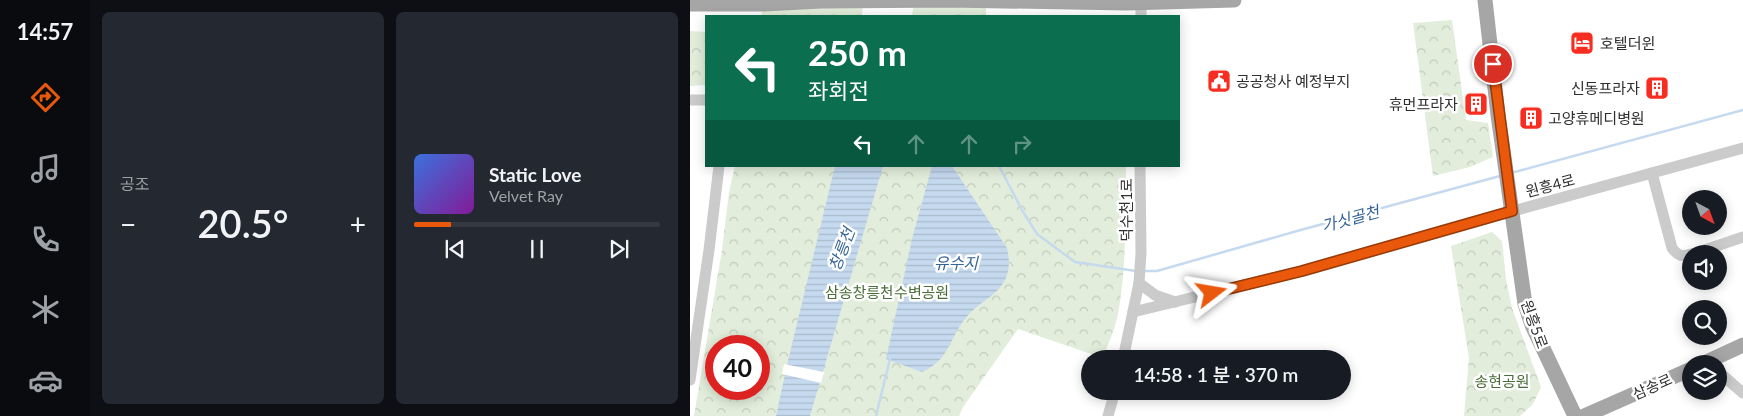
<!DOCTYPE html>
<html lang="ko">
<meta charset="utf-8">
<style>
body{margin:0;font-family:Lato,"Noto Sans KR",sans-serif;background:#242831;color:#f1f3f6;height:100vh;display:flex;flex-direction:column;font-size:19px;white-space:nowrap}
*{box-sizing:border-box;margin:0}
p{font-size:16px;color:#9ea1a6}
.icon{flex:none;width:28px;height:28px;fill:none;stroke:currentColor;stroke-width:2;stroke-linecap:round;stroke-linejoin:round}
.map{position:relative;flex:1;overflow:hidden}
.sheet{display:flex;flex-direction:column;gap:12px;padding:12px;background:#0d0f14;width:600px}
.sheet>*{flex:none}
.banner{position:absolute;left:15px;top:15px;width:475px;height:152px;border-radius:0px;box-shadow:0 2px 12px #0003;background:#0b6e4f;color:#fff;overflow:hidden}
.needle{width:32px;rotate:139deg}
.fabs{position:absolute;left:992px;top:190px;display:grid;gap:10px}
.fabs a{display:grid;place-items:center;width:45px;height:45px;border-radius:50%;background:#171b24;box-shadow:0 2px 12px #0003;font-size:25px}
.speed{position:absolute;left:15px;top:335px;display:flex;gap:10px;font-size:25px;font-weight:700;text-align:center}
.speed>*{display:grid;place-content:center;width:65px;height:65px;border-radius:50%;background:#171b24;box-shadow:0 2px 12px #0003;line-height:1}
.speed .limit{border:8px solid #d22;background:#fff;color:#111}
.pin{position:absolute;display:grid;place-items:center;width:42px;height:42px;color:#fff;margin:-21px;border:2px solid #fff;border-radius:50%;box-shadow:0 1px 5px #0007}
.me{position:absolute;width:55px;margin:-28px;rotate:76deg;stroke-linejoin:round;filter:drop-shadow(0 0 4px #0008)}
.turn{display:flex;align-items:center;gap:18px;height:105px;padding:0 20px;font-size:22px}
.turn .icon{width:65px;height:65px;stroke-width:2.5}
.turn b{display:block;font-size:35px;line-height:42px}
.lanes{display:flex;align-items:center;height:48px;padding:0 20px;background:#0003;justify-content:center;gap:25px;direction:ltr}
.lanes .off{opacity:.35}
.big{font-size:38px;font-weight:600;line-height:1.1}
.sheet .widget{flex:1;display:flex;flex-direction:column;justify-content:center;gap:8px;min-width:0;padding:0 18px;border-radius:8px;background:#242831}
.song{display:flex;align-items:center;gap:15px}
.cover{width:60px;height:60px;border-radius:8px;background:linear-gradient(135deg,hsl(220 70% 55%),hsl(290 70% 35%))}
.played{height:5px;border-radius:2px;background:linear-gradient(90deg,#ea580c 15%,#363941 15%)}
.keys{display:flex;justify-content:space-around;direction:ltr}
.heat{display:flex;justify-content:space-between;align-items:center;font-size:28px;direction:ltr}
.sheet .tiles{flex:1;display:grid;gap:12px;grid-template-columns:repeat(2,1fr)}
.trip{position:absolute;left:391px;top:350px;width:270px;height:50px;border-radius:25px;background:#171b24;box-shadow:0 2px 12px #0003;font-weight:600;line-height:50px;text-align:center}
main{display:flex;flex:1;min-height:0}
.tab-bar{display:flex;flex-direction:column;width:90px;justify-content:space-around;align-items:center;background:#090b0e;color:#9ea1a6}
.tab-bar .icon{width:35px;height:35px}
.tab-bar .active{color:#ea580c}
.tab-bar b{font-size:22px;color:#f1f3f6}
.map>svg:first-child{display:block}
</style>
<main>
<nav class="tab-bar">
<b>14:57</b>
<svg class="icon active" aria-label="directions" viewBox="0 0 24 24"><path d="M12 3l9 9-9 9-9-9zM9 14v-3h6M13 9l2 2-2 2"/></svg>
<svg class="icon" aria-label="music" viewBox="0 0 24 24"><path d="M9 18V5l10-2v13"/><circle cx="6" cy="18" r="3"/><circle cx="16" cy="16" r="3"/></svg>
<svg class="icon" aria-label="phone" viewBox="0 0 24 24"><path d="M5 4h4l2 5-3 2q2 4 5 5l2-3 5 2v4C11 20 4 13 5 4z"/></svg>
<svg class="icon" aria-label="climate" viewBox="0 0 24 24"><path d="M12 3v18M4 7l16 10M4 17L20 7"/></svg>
<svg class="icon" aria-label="car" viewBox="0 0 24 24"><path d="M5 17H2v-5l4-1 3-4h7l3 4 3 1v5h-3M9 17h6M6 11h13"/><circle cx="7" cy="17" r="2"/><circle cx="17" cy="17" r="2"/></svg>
</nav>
<section class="sheet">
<div class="tiles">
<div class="widget"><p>공조</p>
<div class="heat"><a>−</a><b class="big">20.5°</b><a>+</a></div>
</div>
<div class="widget">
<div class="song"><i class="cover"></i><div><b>Static Love</b><p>Velvet Ray</p></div></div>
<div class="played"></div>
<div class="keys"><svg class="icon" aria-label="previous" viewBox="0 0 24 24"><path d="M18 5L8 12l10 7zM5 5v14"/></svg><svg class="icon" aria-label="pause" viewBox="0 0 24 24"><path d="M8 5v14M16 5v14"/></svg><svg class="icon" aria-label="next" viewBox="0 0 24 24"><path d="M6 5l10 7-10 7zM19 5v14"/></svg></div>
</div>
</div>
</section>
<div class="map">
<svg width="1053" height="416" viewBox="0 0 1053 416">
<defs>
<pattern id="forest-crowns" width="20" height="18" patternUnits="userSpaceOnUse" patternTransform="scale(1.25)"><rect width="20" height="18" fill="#e2eddb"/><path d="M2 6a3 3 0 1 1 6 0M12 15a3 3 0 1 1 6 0" fill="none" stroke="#c2ccbc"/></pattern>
<pattern id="water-rules" width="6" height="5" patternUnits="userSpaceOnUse" patternTransform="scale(1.25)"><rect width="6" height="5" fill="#c5d9ef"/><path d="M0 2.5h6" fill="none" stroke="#aabbcd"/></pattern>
</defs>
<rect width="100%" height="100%" fill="#fff"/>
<g fill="url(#forest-crowns)" fill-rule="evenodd">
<path d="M 75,0 L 296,0 L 296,16 L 71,16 Z"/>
<path d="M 762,20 L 776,120 L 798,123 L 803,157 L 780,167 L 743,176 L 723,23 Z"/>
<path d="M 0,31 L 16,32 L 16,85 L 0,86 Z"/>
<path d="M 45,166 L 436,166 C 435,215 437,265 428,314 C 425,329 418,344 413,358 L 328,329 L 273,407 L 269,416 L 4,416 L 32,250 L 39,192 ZM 26,346 L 69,346 L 69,389 L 26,389 Z"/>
<path d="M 802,232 L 812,241 L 816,279 L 822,308 L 851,387 L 843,404 L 830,416 L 774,416 L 779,358 L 761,246 Z"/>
</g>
<g fill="url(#water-rules)">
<path d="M 145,166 L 193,166 L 120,416 L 86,416 L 98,361 Z"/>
<path d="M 242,166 L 262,166 L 317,248 C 319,257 320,265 317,275 C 311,293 293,300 280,313 C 259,334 262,359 232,372 L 196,359 L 222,239 Z"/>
</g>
<g fill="#fff">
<path d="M 173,0 L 224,0 L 222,16 L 172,16 Z"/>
<path d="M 94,364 L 134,372 L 131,383 L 92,374 Z"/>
</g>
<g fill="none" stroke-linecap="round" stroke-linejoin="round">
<g stroke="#c5d9ef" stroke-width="2.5">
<path d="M 309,166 L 332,210 L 347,234 L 385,262 L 446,271"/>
<path d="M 821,173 L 1053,110"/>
<path d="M 454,271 L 467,271 L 607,231 L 810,176"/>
<path d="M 186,416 L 200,359"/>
</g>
<g stroke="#cbcbcb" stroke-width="11">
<path d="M 451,2 L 451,16"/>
<path d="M 0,100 L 16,100"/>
<path d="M 962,173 L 982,248 C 988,256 992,257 1001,254"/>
<path d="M 1003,254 L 1053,237"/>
<path d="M 449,283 L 465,295 L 485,302"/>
<path d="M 443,312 L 612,271 L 812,214 L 1053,148"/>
<path d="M 433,359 L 449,283 L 451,253 L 450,166"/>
<path d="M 1029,372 L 1053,393"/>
<path d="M 0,380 L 19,250 L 29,166"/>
<path d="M 418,416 L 425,391"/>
</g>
<g stroke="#a6a6a6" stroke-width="15">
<path d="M 795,0 L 808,115 L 835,304 L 842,325 L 885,416"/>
<path d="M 0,4 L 74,4 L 131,1 L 262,0 L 436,3 L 544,0"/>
<path d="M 1012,364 L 1053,345"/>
<path d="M 894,416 L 1001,369"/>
</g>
</g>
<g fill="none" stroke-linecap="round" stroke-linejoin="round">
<g stroke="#983908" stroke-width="12">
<path id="route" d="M 522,293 L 612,271 L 822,211 L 803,64"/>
</g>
<use href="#route" stroke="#ea580c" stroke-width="9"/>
</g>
<defs>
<g id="hotel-square" transform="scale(1.25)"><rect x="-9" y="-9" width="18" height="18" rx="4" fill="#f62d20" stroke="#fff"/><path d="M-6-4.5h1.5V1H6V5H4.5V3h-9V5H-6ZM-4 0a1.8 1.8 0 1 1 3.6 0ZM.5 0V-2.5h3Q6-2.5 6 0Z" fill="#fff"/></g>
<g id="civic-square" transform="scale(1.25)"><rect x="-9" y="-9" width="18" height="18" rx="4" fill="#f62d20" stroke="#fff"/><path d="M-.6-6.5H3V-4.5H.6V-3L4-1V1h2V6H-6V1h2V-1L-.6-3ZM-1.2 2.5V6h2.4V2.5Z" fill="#fff"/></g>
<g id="building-square" transform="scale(1.25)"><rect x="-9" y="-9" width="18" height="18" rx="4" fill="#f62d20" stroke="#fff"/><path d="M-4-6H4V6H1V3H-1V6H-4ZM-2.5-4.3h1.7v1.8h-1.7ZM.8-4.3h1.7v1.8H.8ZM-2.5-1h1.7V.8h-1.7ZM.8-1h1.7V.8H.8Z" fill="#fff"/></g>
</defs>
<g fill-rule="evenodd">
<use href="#hotel-square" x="892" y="43"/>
<use href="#civic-square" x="529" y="81"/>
<use href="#building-square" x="967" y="88"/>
<use href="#building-square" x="786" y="104"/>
<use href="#building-square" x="841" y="118"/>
</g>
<g text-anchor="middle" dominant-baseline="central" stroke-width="5" stroke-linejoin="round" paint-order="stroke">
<g font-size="15" fill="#2e2e2e" stroke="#fff" text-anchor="start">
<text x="910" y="43">호텔더윈</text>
<text x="546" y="81">공공청사 예정부지</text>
<text x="950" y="88" text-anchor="end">신동프라자</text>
<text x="768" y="104" text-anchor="end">휴먼프라자</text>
<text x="858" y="118">고양휴메디병원</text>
</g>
<g font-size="15" fill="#2e2e2e" stroke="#fff">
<text transform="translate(860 185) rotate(-15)">원흥4로</text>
<text transform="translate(436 210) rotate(-90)">덕수천1로</text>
<text transform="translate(845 324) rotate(70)">원흥5로</text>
<text transform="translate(962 386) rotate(-24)">삼송로</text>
</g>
<g font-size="15" fill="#4a6e37" stroke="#fff">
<text x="197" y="292">삼송창릉천수변공원</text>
<text x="812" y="381">송현공원</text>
</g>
<g font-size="16" font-style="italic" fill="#356498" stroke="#fff">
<text transform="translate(660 218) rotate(-15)">가싯골천</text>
<text transform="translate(151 249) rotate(-69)">창릉천</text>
<text x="266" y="262">유수지</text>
</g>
</g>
</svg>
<div class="fabs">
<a><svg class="needle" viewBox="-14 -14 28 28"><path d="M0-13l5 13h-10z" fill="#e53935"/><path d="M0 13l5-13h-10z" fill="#9ea1a6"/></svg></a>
<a><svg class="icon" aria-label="sound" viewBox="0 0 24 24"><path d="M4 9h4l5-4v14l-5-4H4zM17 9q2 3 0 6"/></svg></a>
<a><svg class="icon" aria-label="search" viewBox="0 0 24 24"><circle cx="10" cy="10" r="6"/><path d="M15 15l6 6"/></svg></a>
<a><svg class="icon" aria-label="layers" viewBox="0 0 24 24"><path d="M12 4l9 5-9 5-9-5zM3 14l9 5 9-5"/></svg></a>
</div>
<div class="speed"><div class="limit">40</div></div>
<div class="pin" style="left:803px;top:64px;background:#d93025"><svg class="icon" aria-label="arrive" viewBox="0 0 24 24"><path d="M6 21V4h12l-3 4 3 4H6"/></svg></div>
<svg class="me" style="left:522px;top:293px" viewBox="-20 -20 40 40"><path d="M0-17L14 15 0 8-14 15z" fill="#ea580c" stroke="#fff" stroke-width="4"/></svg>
<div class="trip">14:58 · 1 분 · 370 m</div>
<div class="banner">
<div class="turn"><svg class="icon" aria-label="left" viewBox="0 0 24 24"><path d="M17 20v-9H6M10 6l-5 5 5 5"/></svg><div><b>250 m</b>좌회전</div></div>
<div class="lanes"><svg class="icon" aria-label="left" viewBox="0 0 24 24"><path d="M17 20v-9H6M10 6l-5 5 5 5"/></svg><svg class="icon off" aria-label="ahead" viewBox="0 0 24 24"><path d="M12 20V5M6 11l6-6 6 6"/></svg><svg class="icon off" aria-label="ahead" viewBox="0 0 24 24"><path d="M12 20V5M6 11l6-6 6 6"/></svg><svg class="icon off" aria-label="right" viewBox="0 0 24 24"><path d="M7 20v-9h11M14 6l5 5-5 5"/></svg></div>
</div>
</div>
</main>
